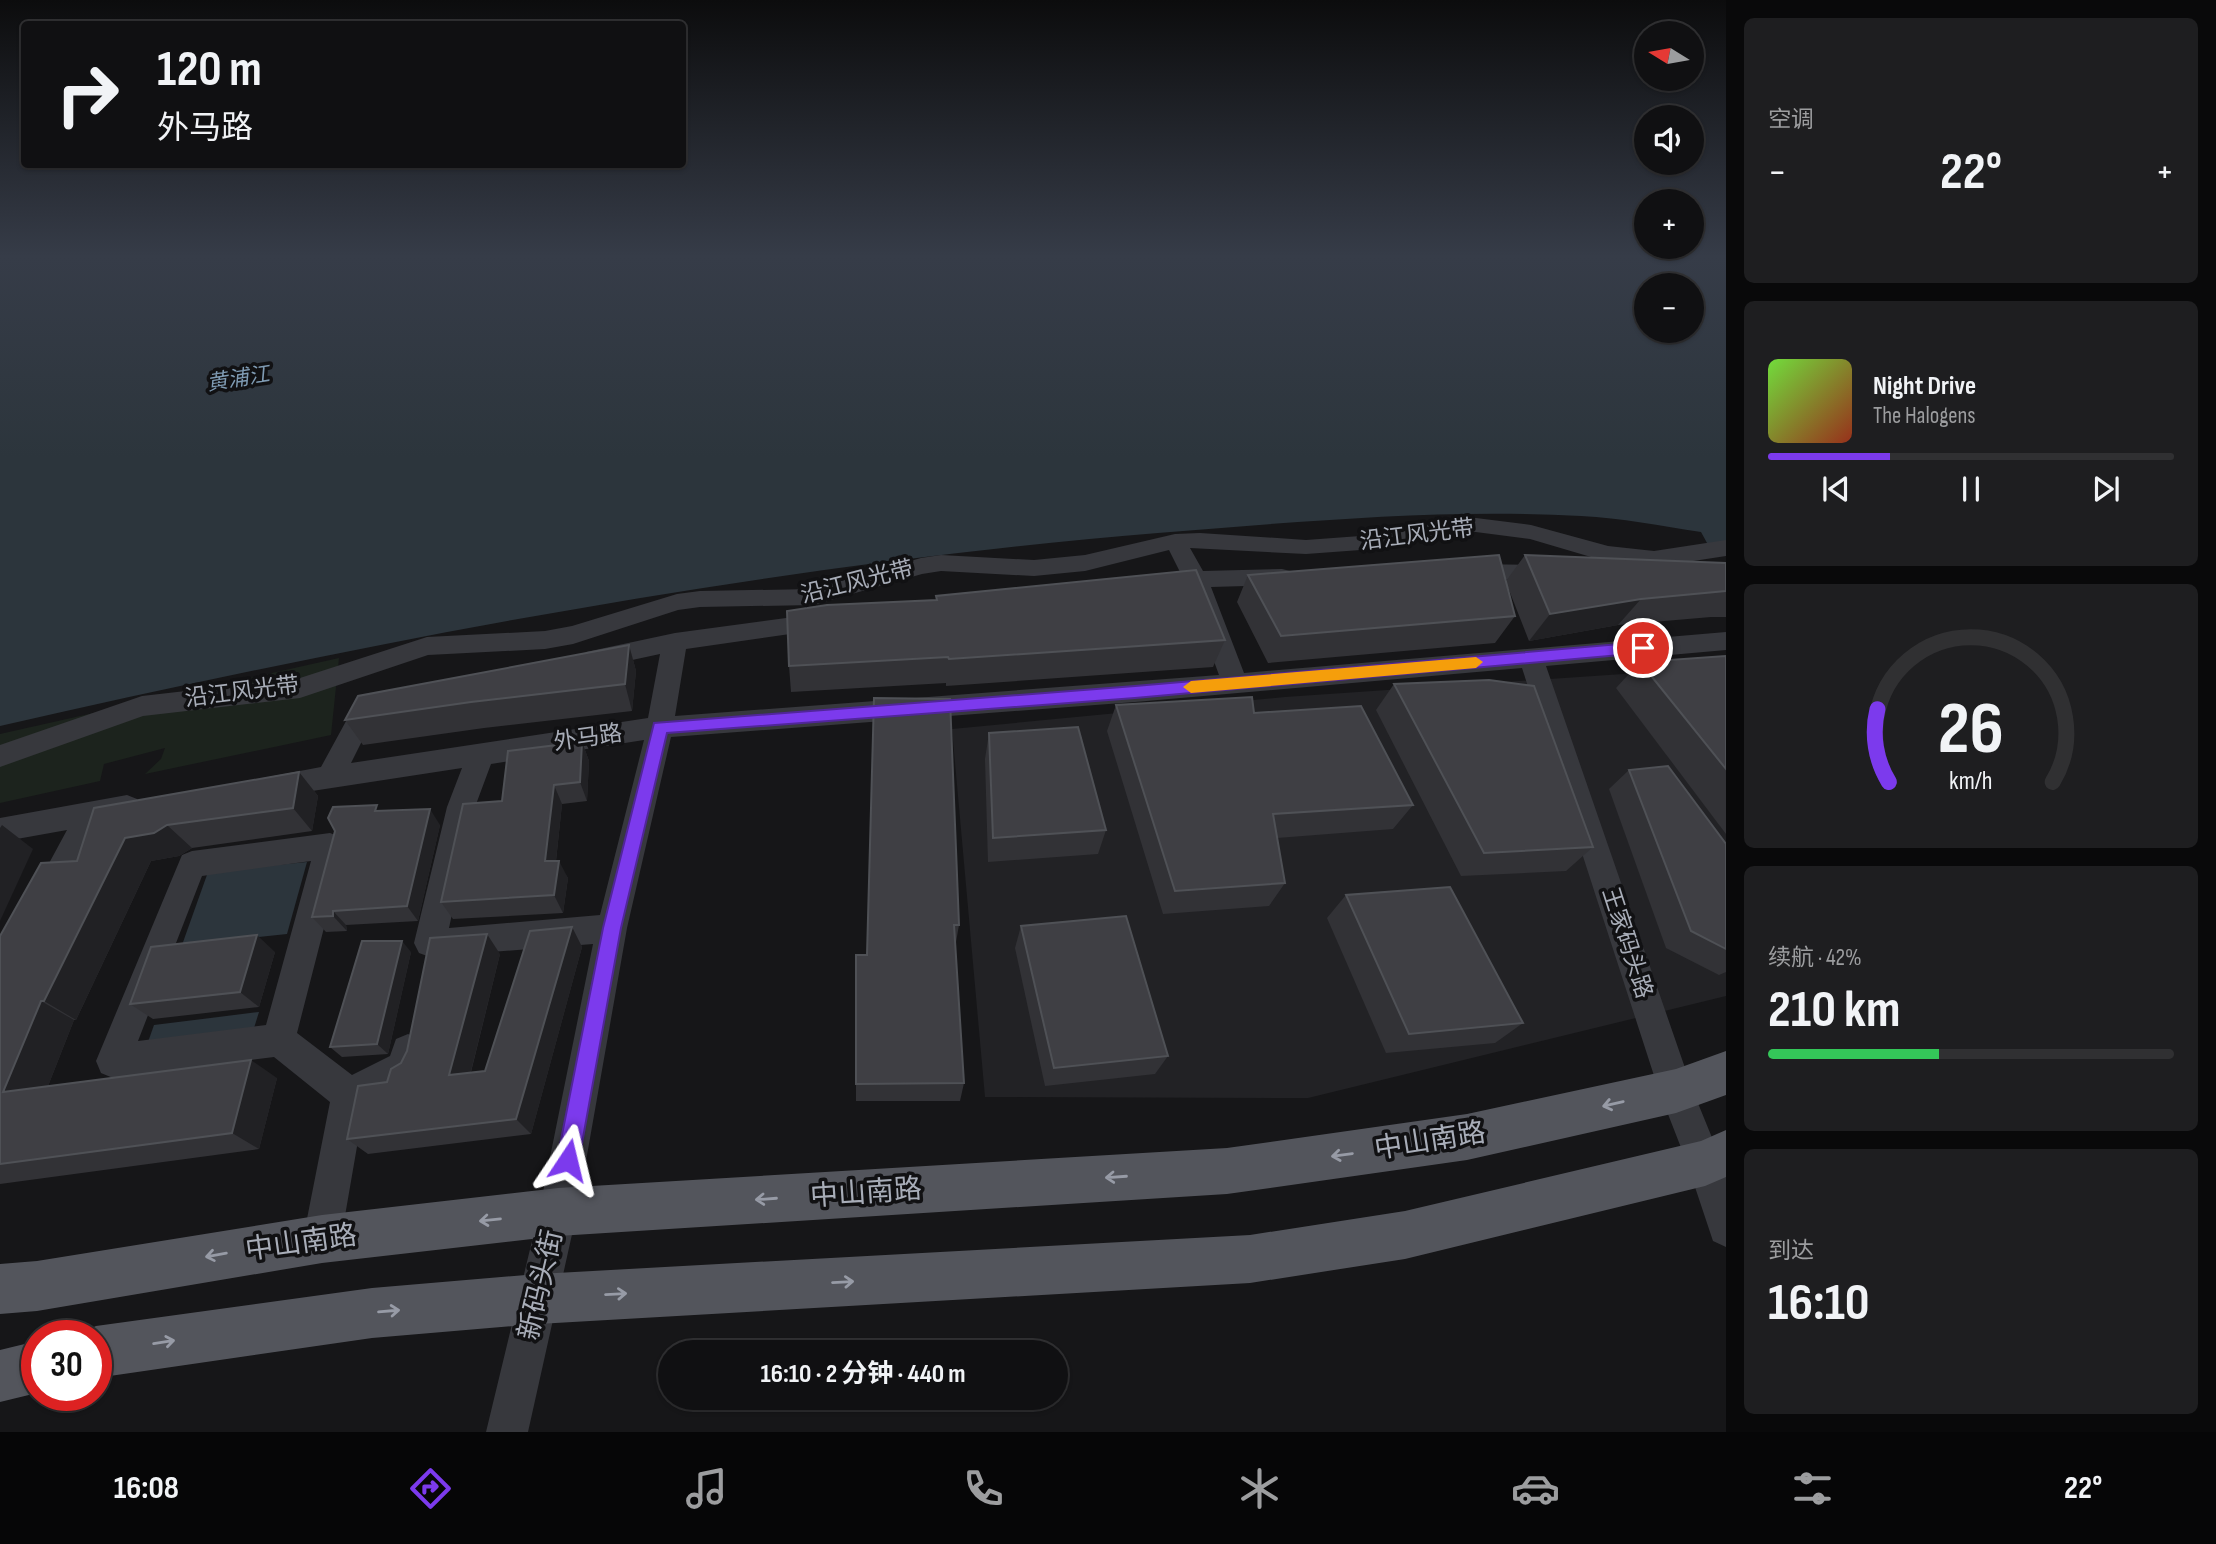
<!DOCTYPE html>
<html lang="zh">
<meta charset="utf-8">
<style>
body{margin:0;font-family:"Sofia Sans Condensed","Noto Sans SC",sans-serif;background:#1e1e20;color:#f1f3f6;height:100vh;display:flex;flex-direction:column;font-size:26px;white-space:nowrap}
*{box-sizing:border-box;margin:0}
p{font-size:23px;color:#9c9d9f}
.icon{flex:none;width:38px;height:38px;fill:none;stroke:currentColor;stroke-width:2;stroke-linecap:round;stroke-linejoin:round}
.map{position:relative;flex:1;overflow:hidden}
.side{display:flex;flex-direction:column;gap:18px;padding:18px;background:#09090a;width:490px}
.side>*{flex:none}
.banner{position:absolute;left:21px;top:21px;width:665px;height:147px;border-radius:7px;box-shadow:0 2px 5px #0004,0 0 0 2px #303032;background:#101012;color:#f1f3f6;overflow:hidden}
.needle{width:46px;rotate:281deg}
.fabs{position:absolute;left:1634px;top:21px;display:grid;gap:14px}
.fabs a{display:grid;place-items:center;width:70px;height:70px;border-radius:50%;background:#101012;box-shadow:0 2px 5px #0004,0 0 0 2px #303032;font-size:35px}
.speed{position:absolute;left:21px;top:1320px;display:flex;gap:14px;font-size:35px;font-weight:700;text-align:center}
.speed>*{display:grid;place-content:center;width:91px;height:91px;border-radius:50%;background:#101012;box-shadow:0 2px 5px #0004,0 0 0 2px #303032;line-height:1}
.speed .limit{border:10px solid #d22;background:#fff;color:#111}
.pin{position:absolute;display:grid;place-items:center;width:60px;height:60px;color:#fff;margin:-30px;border:4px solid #fff;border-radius:50%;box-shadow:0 2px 7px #0007}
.me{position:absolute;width:77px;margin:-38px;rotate:10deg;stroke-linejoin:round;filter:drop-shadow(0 0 5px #0008)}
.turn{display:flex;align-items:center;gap:24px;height:147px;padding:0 21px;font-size:32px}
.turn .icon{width:91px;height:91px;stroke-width:2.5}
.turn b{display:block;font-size:49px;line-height:60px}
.big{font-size:52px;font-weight:700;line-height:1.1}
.side .tile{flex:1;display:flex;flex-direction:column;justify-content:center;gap:10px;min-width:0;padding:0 24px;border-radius:10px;background:#1e1e20}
.side .dial{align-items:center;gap:0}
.dial svg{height:182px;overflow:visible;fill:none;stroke:#303032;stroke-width:7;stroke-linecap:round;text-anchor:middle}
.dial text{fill:#f1f3f6;stroke:none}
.song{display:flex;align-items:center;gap:21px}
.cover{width:84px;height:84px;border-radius:10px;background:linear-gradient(135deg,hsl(100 70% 55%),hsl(10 70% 35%))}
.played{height:7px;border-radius:4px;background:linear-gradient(90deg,#7c3aed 30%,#303032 30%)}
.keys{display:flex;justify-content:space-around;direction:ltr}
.heat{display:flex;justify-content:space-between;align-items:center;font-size:38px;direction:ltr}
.charge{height:10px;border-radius:5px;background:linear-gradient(90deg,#34c759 42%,#303032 0)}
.trip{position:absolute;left:658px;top:1340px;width:410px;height:70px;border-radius:35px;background:#101012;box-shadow:0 2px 5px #0004,0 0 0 2px #303032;font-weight:700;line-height:70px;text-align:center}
.dock{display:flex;height:112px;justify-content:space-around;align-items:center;background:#060607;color:#9c9d9f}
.dock .icon{width:49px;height:49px}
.dock .current{color:#7c3aed}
.dock b{font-size:32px;color:#f1f3f6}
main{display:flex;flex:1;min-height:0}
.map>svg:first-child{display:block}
</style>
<main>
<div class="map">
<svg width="1726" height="1432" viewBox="0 0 1726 1432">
<rect width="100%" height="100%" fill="#161618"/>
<path fill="#222225" d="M 1726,667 L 1726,996 L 1308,1098 L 985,1097 L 952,729 L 1285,697 Z"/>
<path fill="#1c231d" d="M 339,658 L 331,735 L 145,774 L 161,759 L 165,748 L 104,764 L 100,781 L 0,803 L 0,734 Z"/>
<g fill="#2c353c" fill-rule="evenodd">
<path d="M 0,258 L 1726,258 L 1726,555 L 1712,552 L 1701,532 C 1661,526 1621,518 1581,516 C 1440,508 1299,522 1158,533 C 767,565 382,639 0,726 ZM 1647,285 L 1692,285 L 1692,331 L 1647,331 Z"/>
<path d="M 307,862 L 287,934 L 182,945 L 208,872 Z"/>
<path d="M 259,1012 L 254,1028 L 148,1042 L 154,1025 Z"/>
</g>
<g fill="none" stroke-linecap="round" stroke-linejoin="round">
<g fill="#37383d" fill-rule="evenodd">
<path d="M 1468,517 L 1531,525 L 1608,546 L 1654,551 L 1726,540 L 1726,556 L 1654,567 L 1608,562 L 1530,539 L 1468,531 L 1374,549 L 1306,554 L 1190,548 L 1203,571 L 1282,569 L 1290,571 L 1294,577 L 1290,583 L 1282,585 L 1211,587 L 1244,673 L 1726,632 L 1726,650 L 1546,666 L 1693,1091 L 1726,1172 L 1726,1247 L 1713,1241 L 1687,1163 L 1659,1091 L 1522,668 L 1135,702 L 671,737 L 627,928 L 577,1212 L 528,1432 L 486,1432 L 539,1212 L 593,944 L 453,955 L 442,951 L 430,957 L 419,953 L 414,943 L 447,807 L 462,768 L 273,797 L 263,794 L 259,786 L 263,778 L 321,767 L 357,701 L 373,696 L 382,699 L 386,706 L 382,713 L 375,715 L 351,763 L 648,718 L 660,654 L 595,668 L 586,666 L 583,659 L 586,652 L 675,633 L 823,613 L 832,616 L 835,622 L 832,628 L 686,649 L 675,716 L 1219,675 L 1187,587 L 1155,586 L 1151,580 L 1155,574 L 1180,572 L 1169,550 L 1085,571 L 1034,576 L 941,571 L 922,574 L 813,605 L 700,607 L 678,610 L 573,644 L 545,649 L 428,655 L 300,698 L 143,716 L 0,767 L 0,745 L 142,696 L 300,678 L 427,637 L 545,631 L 572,626 L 677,594 L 700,591 L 813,589 L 921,558 L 941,555 L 1034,560 L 1085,555 L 1175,534 L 1200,533 L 1306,540 L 1374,535 ZM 644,740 L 600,915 L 449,928 L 475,807 L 491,764 Z"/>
<path d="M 1467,564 L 1548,565 L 1556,567 L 1560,573 L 1556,579 L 1548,581 L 1459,578 L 1455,572 L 1459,566 Z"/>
<path d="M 127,795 L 137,799 L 141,807 L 137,815 L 100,824 L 60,901 L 49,904 L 38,901 L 34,891 L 67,830 L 0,842 L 0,818 Z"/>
<path d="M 330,833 L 340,837 L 345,846 L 297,1033 L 352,1075 L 390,1056 L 396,1039 L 408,1034 L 420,1039 L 425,1051 L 417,1079 L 364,1106 L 341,1239 L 335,1252 L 322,1258 L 309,1252 L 303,1239 L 330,1102 L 274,1057 L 113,1078 L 101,1073 L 96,1061 L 182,855 L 192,851 ZM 311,861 L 266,1025 L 138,1041 L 202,876 Z"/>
</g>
<g fill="#53555c" fill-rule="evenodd">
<path d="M 1726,1051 L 1726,1095 L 1676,1113 L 1467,1160 L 1227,1194 L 558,1236 L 322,1263 L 37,1311 L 0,1314 L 0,1264 L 37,1261 L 322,1215 L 558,1188 L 1227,1148 L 1467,1114 L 1676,1069 Z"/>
<path d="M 1726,1130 L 1726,1177 L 1705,1186 L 1405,1259 L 1250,1283 L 538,1324 L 372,1338 L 96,1378 L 96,1335 L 77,1335 L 96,1326 L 372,1288 L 538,1274 L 1250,1235 L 1405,1211 L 1701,1141 Z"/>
<path d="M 37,1341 L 37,1393 L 0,1402 L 0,1350 Z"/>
</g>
</g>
<g fill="#323236">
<path d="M 1525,555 L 1726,563 L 1726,617 L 1711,617 L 1618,625 L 1529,641 L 1507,585 L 1515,616 L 1495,643 L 1268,663 L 1237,602 L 1248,575 L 1506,581 Z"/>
<path d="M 936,596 L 1225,640 L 1213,667 L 946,686 L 946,683 L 791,692 L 789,666 L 936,600 Z"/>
<path d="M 629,645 L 636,671 L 632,711 L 484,728 L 363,745 L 345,720 Z"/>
<path d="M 1726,656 L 1726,834 L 1616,688 L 1640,662 Z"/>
<path d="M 1394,684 L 1593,847 L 1566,871 L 1461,876 L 1376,710 Z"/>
<path d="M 874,698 L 959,925 L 955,948 L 964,1083 L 960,1101 L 856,1101 L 856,955 L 867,955 Z"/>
<path d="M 1116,705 L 1254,713 L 1413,805 L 1393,829 L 1277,838 L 1285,883 L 1269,906 L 1163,914 L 1107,731 Z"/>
<path d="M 989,733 L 1106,830 L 1098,854 L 988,862 L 985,759 Z"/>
<path d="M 582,742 L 589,761 L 587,801 L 562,804 L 556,861 L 568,878 L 563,913 L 453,919 L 441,902 Z"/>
<path d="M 1629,770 L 1726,844 L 1726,972 L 1719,975 L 1666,948 L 1609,789 Z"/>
<path d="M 299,772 L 318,796 L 312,831 L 192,848 L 179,856 L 151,861 L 76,1020 L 74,1020 L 48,1086 L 277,1078 L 259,1149 L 0,1184 L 0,936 L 77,861 Z"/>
<path d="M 380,811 L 440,825 L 418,921 L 346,925 L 347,931 L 326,932 L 312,917 Z"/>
<path d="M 1346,895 L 1523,1023 L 1495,1043 L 1386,1053 L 1327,918 Z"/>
<path d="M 1021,926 L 1168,1056 L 1155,1074 L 1045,1086 L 1015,948 Z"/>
<path d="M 572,927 L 582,947 L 531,1134 L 368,1154 L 347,1139 L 387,1082 L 500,954 L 471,1072 L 485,1071 Z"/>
<path d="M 275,952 L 259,1007 L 153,1019 L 130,1004 Z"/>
<path d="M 411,952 L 388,1054 L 342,1057 L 330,1047 Z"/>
</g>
<g fill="#212124">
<path d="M 1641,599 L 1618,625 L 1529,641 L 1550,614 Z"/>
<path d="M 629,645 L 636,671 L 632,711 L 625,684 Z"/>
<path d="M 582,742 L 589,761 L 587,801 L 580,782 Z"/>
<path d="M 299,772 L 318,796 L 312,831 L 293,808 Z"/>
<path d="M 554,785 L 562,804 L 554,879 L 545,861 Z"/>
<path d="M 430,809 L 440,825 L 418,921 L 407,906 Z"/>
<path d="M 2,825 L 33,849 L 0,921 L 0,828 Z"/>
<path d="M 167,825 L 192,848 L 179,856 L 151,861 L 76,1020 L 44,1001 L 125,838 Z"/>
<path d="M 559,861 L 568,878 L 563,913 L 554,895 Z"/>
<path d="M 333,911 L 346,925 L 347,931 L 333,916 Z"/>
<path d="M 572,927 L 582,947 L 531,1134 L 516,1119 Z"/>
<path d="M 487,934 L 500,954 L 466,1091 L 449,1075 Z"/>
<path d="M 257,935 L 275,952 L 259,1007 L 240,992 Z"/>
<path d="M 402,941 L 411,952 L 388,1054 L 377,1044 Z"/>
<path d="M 41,1001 L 74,1020 L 39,1109 L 3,1092 Z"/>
<path d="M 251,1060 L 277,1078 L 259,1149 L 232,1133 Z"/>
</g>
<g fill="#3f3f44" stroke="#4f5156" stroke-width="2">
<path d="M 1499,555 L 1515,616 L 1281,636 L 1248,575 Z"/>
<path d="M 1525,555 L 1726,563 L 1726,591 L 1641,599 L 1550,614 Z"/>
<path d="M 1196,570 L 1225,640 L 949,659 L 948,657 L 789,666 L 787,611 L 827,605 L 937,600 L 936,596 Z"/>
<path d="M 629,645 L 625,684 L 471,702 L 345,720 L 358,696 Z"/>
<path d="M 1726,656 L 1726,769 L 1640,662 Z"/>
<path d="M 1489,680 L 1534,686 L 1593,847 L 1484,853 L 1394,684 Z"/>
<path d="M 1252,697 L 1254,713 L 1361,706 L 1413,805 L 1273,814 L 1285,883 L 1175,891 L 1116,705 Z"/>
<path d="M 874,698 L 950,699 L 959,925 L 954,925 L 964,1083 L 856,1084 L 856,955 L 867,955 Z"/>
<path d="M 1078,727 L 1106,830 L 993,838 L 989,733 Z"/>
<path d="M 582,742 L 580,782 L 554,785 L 545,861 L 559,861 L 554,895 L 441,902 L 463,804 L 502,801 L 508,751 Z"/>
<path d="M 1668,766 L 1726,844 L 1726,949 L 1691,931 L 1629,770 Z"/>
<path d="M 299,772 L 293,808 L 167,825 L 154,833 L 125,838 L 44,1001 L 41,1001 L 3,1092 L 251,1060 L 232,1133 L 0,1164 L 0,936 L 41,863 L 77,861 L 94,808 Z"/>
<path d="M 377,805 L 375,811 L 430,809 L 407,906 L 333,911 L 333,916 L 312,917 L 335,831 L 328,818 L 333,807 Z"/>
<path d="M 1450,887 L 1523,1023 L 1409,1034 L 1346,895 Z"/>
<path d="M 1126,916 L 1168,1056 L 1054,1068 L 1021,926 Z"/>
<path d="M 572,927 L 516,1119 L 347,1139 L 358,1086 L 387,1082 L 391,1069 L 401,1063 L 407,1051 L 430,938 L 487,934 L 449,1075 L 485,1071 L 530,931 Z"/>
<path d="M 257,935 L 240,992 L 130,1004 L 151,947 Z"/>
<path d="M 362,941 L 402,941 L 377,1044 L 330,1047 Z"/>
</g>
<defs><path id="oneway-shaft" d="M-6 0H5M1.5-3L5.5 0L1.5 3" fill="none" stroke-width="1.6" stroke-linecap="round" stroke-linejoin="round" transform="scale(1.75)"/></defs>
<g stroke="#979ba6">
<use href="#oneway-shaft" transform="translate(1613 1104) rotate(167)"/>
<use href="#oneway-shaft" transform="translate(1342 1155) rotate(172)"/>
<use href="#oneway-shaft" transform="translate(1116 1177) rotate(176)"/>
<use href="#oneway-shaft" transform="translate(766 1199) rotate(176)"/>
<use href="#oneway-shaft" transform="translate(490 1220) rotate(174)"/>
<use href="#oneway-shaft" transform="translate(216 1255) rotate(170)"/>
<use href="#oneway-shaft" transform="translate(843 1282) rotate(-3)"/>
<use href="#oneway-shaft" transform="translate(616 1294) rotate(-3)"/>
<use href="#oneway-shaft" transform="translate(389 1311) rotate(-5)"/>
<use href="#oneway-shaft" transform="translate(164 1342) rotate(-9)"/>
</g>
<linearGradient id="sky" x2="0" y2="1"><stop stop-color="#0c0c0d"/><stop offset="0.56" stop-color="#363c48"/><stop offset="1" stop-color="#363c48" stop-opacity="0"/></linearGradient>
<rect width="1726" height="458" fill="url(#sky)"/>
<path fill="#7c3aed" stroke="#51269a" stroke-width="2" d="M 1643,642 L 1650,648 L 1643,653 L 1135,698 L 667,733 L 621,928 L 579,1160 L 576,1168 L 568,1171 L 560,1168 L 557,1160 L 603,928 L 654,723 L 1135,686 Z"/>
<path fill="#f59e0b" d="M 1476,657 L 1483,662 L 1476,668 L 1191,693 L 1183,687 L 1191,681 Z"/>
<g text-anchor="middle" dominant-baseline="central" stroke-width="7" stroke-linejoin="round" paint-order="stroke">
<g font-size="21" font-style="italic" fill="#7f9bb3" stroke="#111113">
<text transform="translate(238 379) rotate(-9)">黄浦江</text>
</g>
<g font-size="23" fill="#a8adb8" stroke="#111113">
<text transform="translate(1417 535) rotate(-7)">沿江风光带</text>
<text transform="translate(857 582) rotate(-14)">沿江风光带</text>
<text transform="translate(242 692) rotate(-7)">沿江风光带</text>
<text transform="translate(588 738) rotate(-8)">外马路</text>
<text transform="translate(1627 943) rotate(72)">王家码头路</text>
</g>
<g font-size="28" fill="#a8adb8" stroke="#111113">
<text transform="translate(1430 1141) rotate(-9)">中山南路</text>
<text transform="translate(866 1193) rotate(-4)">中山南路</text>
<text transform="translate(301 1243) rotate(-8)">中山南路</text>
<text transform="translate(541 1285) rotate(-77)">新码头街</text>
</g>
</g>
</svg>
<div class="fabs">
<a><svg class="needle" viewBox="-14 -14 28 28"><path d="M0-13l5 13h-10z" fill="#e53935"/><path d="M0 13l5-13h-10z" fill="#9c9d9f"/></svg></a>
<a><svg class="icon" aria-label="sound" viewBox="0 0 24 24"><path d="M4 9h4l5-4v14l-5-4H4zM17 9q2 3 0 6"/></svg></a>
<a>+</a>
<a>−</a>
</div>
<div class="speed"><div class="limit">30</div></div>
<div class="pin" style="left:1643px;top:648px;background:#d93025"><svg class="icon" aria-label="arrive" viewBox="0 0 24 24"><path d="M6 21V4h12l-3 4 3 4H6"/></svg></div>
<svg class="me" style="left:568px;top:1160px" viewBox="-20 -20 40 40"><path d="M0-17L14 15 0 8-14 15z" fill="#7c3aed" stroke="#fff" stroke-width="4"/></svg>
<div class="trip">16:10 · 2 分钟 · 440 m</div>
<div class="banner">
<div class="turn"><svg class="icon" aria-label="right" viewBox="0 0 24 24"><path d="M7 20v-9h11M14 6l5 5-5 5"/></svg><div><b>120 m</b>外马路</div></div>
</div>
</div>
<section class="side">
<div class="tile"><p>空调</p>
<div class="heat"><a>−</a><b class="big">22°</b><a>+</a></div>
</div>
<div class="tile">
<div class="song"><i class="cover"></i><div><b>Night Drive</b><p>The Halogens</p></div></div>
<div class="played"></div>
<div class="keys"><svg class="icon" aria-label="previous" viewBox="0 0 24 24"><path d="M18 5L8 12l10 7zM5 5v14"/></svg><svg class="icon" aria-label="pause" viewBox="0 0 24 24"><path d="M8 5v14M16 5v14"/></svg><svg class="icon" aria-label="next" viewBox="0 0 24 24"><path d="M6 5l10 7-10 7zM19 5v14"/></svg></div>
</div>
<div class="tile dial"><svg viewBox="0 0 100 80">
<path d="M14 69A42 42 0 1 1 86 69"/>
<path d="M14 69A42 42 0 0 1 9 37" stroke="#7c3aed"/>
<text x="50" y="56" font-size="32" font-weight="700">26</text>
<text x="50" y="72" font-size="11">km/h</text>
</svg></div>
<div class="tile"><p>续航 · 42%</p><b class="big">210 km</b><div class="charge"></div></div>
<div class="tile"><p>到达</p><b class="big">16:10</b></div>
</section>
</main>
<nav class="dock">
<b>16:08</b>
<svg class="icon current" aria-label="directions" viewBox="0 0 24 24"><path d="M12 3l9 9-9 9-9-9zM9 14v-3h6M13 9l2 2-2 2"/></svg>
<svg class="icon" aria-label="music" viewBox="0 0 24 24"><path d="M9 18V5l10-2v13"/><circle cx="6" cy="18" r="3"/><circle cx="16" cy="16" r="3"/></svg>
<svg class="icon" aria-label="phone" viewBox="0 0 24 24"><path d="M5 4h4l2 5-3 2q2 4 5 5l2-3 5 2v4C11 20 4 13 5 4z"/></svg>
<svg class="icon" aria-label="climate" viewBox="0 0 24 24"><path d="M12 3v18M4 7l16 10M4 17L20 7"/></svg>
<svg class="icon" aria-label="car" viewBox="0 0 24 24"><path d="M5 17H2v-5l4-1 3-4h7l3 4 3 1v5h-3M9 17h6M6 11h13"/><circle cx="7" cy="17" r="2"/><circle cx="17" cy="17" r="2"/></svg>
<svg class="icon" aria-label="filters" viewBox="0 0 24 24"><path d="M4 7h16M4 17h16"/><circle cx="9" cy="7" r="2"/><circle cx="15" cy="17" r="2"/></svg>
<b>22°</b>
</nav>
